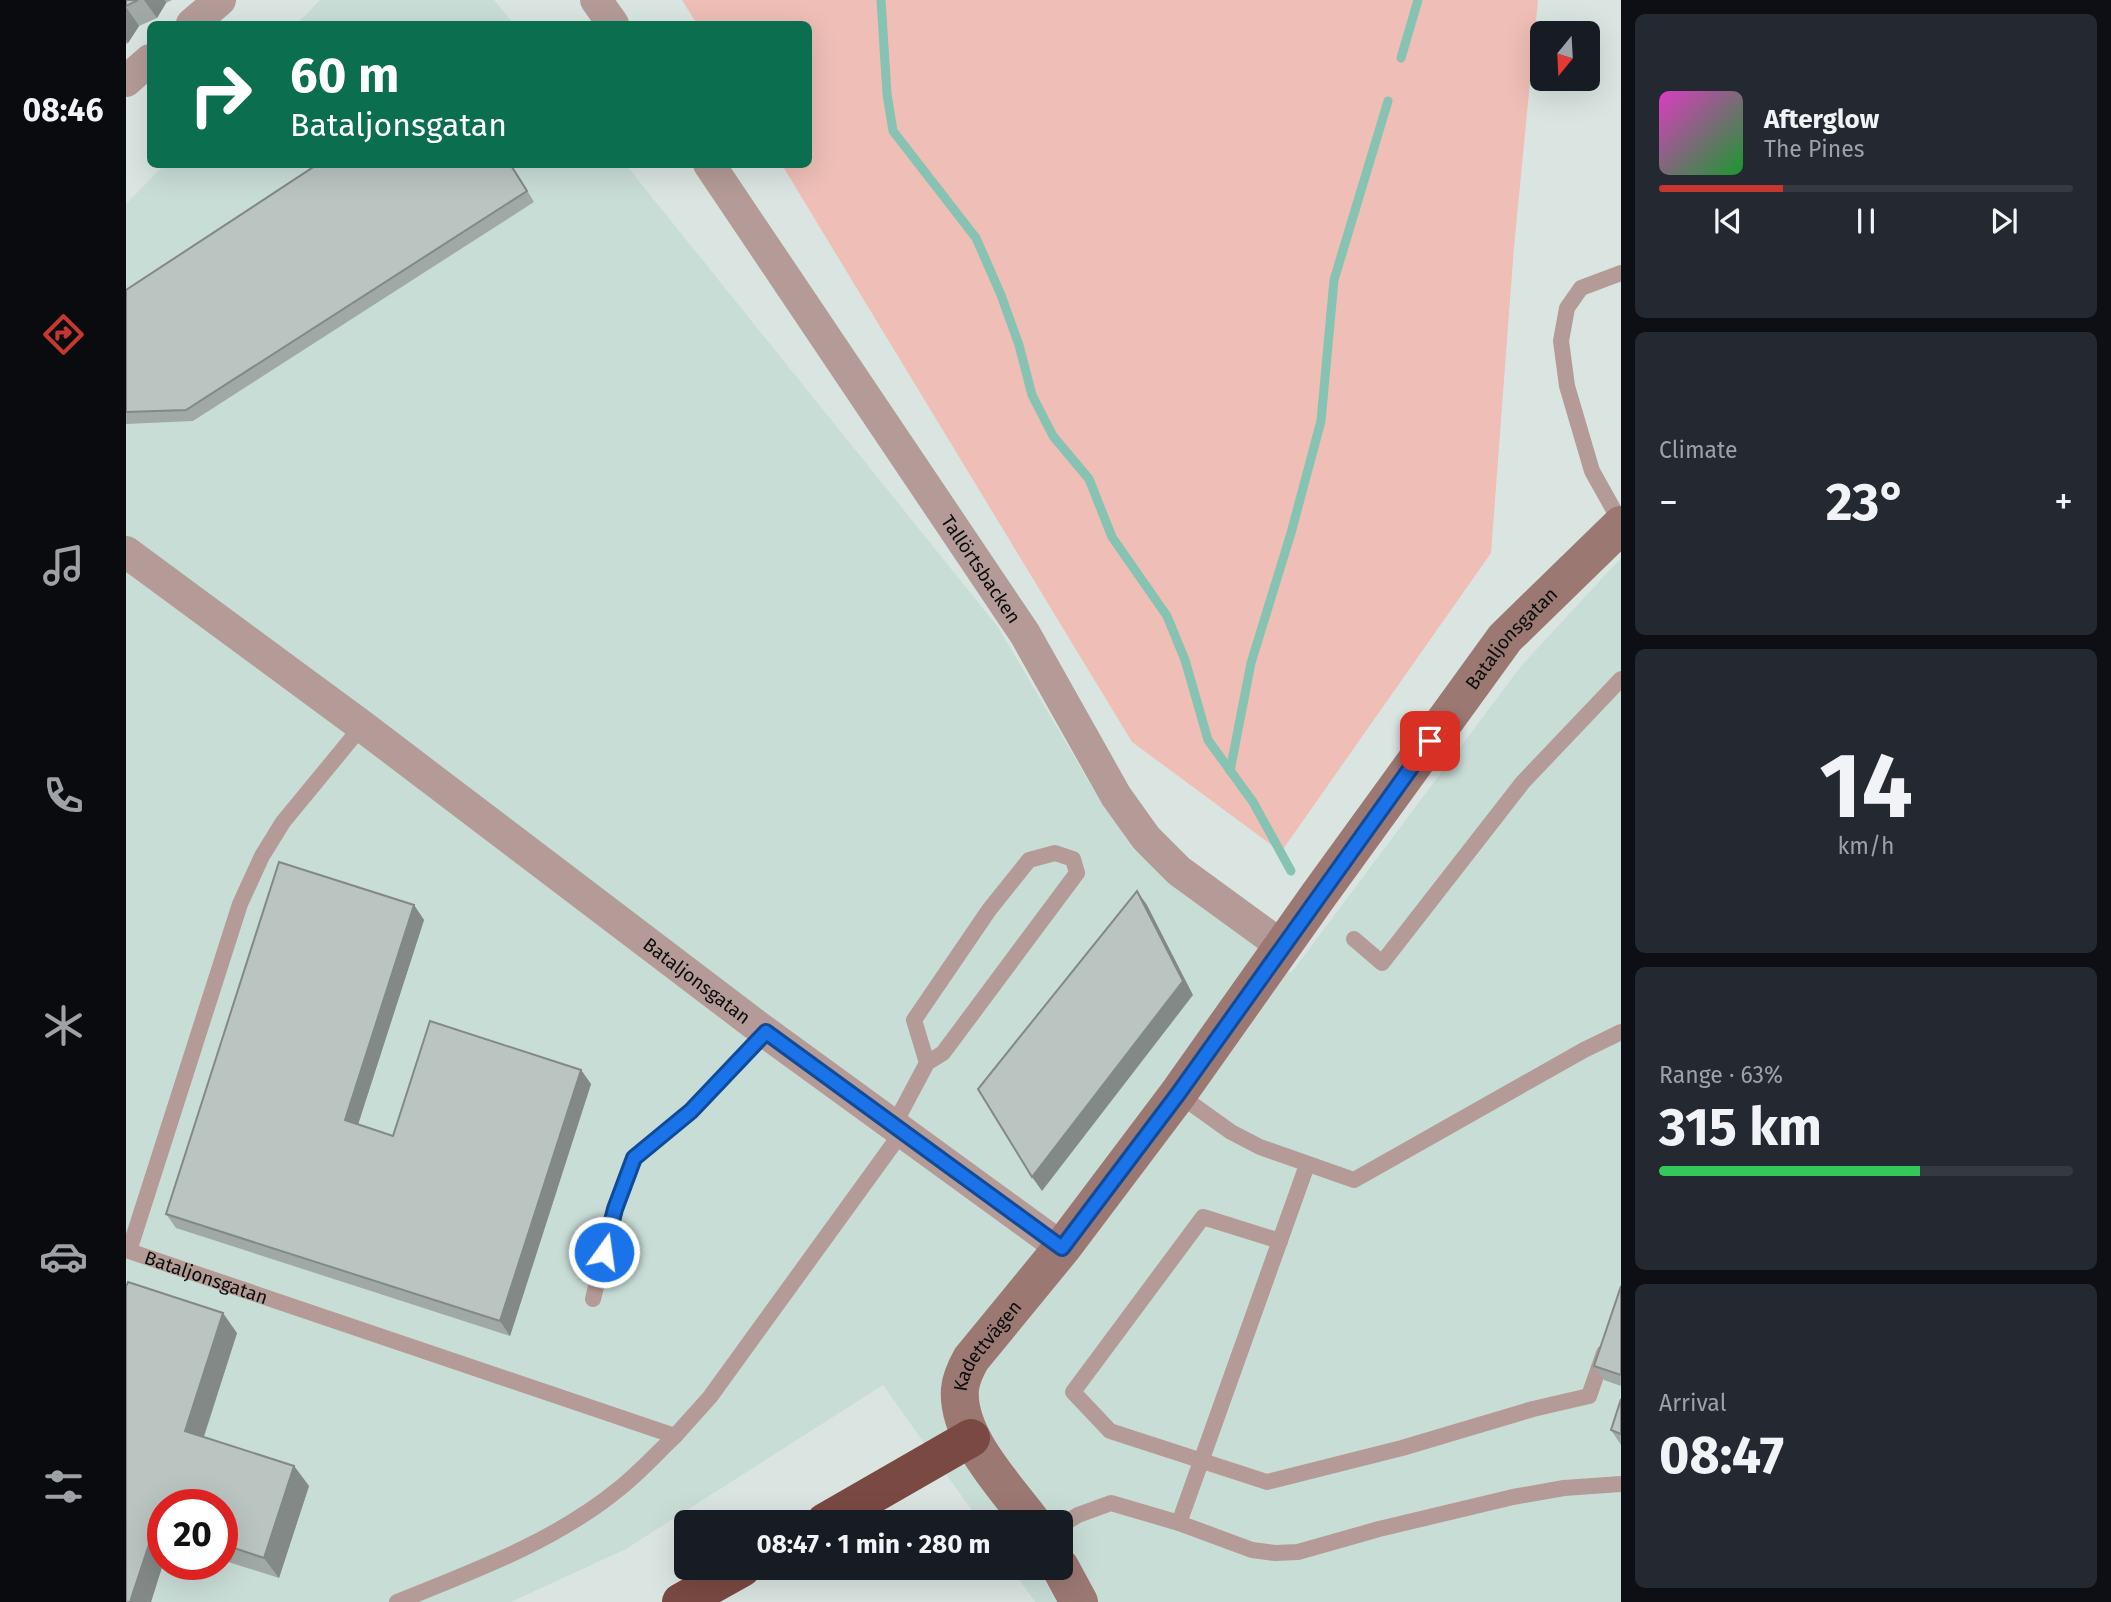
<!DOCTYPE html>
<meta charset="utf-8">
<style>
body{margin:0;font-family:"Fira Sans",sans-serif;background:#242831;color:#f1f3f6;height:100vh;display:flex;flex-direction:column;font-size:26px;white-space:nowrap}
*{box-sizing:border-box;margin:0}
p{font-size:23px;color:#9ea1a6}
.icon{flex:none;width:38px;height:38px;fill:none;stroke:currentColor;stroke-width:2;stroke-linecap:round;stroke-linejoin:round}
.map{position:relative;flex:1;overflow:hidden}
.drawer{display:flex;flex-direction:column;gap:14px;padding:14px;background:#0d0f14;width:490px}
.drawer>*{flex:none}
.banner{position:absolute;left:21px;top:21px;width:665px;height:147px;border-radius:10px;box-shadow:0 7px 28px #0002;background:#0b6e4f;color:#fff;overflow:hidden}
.needle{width:46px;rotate:198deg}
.buttons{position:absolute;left:1404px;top:21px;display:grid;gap:14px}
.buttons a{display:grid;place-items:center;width:70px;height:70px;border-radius:10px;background:#171b24;box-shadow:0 7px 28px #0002;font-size:35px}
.speed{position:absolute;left:21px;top:1489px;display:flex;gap:14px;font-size:35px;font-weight:700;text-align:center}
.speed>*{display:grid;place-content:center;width:91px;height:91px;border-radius:50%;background:#171b24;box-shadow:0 7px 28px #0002;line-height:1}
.speed .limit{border:10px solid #d22;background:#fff;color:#111}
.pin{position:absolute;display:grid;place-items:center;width:60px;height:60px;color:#fff;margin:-30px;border-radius:14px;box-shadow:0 4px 10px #0006}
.me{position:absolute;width:77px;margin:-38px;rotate:14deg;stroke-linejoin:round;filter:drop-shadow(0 0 5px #0008)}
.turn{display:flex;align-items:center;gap:24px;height:147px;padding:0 28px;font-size:32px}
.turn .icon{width:91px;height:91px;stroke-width:2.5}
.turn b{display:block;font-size:49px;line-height:60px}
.big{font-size:52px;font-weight:700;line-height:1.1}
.drawer .tile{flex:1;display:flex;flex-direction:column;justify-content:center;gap:10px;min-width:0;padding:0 24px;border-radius:10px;background:#242831}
.drawer .dial{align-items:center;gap:0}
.dial b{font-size:91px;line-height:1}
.song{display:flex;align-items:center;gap:21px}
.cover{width:84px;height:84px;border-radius:10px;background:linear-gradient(135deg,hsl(310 70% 55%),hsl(130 70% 35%))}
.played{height:7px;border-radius:4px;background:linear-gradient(90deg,#c5372f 30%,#363941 30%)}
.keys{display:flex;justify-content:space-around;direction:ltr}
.heat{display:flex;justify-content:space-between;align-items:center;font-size:38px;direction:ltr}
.charge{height:10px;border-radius:5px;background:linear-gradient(90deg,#34c759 63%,#363941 0)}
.trip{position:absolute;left:548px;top:1510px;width:399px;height:70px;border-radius:10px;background:#171b24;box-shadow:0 7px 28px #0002;font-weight:700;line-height:70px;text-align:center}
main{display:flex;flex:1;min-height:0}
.tabs{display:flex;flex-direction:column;width:126px;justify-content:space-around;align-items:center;background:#090b0e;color:#9ea1a6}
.tabs .icon{width:49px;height:49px}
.tabs .current{color:#c5372f}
.tabs b{font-size:32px;color:#f1f3f6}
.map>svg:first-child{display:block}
</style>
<main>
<nav class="tabs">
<b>08:46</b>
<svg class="icon current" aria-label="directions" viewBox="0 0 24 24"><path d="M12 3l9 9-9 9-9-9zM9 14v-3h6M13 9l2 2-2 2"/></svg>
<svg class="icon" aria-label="music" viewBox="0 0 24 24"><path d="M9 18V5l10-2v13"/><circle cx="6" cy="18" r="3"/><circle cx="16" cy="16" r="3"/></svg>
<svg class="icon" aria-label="phone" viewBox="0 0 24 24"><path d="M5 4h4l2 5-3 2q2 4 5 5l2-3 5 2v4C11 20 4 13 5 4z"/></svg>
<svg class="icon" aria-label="climate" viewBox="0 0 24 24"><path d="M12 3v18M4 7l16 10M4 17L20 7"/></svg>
<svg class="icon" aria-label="car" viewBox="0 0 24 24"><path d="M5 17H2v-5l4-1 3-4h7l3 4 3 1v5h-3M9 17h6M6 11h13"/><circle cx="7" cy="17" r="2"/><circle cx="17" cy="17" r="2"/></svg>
<svg class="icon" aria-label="filters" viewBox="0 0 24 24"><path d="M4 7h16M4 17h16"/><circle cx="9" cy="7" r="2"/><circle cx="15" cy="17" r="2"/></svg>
</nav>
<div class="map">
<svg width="1495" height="1602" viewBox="0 0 1495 1602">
<rect width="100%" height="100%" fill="#dae5e2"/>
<g fill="#c9ddd7" fill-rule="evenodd">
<path d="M 194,0 L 368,0 L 388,24 L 171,24 Z"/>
<path d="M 38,165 L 500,165 L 872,627 L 965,785 L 1007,849 L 1165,973 L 1395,666 L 1495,558 L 1495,1602 L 909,1602 L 885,1568 L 934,1568 L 934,1522 L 854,1522 L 757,1385 L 500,1549 L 385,1602 L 0,1602 L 0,204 ZM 37,1505 L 96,1505 L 96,1564 L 37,1564 Z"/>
</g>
<path fill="#eebeb7" d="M 556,0 L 1412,0 L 1388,247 L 1365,553 L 1155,852 L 1006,742 L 656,165 L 682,164 L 682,24 L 571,24 Z"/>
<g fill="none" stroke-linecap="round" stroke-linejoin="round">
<g stroke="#86c3b2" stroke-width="9">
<path d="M 755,0 L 761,94 L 767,131 L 850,238 L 875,295 L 893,345 L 906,395 L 927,436 L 963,479 L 986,537 L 1041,616 L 1059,660 L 1082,740 L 1127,802 L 1165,871"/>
<path d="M 1275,58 L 1292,0"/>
<path d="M 1104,771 L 1125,663 L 1165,533 L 1195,421 L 1208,280 L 1262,101"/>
</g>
<g stroke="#b49b97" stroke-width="16">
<path d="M 1495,273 L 1455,288 L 1441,308 L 1435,341 L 1441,386 L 1466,471 L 1495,523"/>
<path id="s1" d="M 236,726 L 157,822 L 136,856 L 114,904 L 3,1251 L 549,1436 L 584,1397 L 776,1132"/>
<path d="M 1228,939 L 1256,963 L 1397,782 L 1495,679"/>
<path d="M 1052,1094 L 1105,1132 L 1134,1147 L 1228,1180 L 1458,1050 L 1495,1032"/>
<path d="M 768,1125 L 801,1063 L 788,1020 L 863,910 L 903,860 L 929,853 L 947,859 L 951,873 L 817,1053 L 801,1063"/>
<path d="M 1154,1241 L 1077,1217 L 947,1392 L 984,1431 L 1141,1482 L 1276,1448 L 1407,1409 L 1463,1396 L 1478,1353"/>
<path d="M 467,1299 L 489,1209 L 508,1158 L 565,1111 L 640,1032"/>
<path d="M 1053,1523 L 1181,1165"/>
<path d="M 934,1526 L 952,1515 L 985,1503 L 1053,1523 L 1126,1550 L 1149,1553 L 1172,1552 L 1253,1529 L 1387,1497 L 1438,1488 L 1495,1484"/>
<path d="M 271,1602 C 348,1571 430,1541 494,1488 C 514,1472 531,1453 549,1436"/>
</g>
<g stroke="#b49b97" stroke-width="32">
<path d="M 470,0 L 487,24"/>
<path d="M 66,24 L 94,0"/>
<path d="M 0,81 L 24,60"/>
<path id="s2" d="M 583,164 L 899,634 L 990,796 L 1020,838 L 1053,871 L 1156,946"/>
<path id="s3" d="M 0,552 L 236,726 L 635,1029 L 936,1248"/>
</g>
<g stroke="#9c7873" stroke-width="38">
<path id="s4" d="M 906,1522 C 880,1487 830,1436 834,1389 C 835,1378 840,1368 845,1359 L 936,1248 L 1052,1094 L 1192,896 L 1379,638 L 1495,525"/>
<path d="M 934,1567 L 953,1602"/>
</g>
<g stroke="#7a4943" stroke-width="38">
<path d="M 699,1522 L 845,1438"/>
<path d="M 555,1602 L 616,1568"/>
</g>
</g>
<g fill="#a0a9a6">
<path d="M 0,0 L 46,0 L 40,3 L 31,18 L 13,26 L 2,43 L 0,44 Z"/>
<path d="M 385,164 L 408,202 L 67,421 L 0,424 L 0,290 Z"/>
<path d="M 288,905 L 298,920 L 232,1124 L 267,1136 L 455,1070 L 465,1084 L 384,1336 L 50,1228 L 40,1214 Z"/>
<path d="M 1495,1286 L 1495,1386 L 1478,1380 L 1468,1366 Z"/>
<path d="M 0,1287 L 111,1333 L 78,1437 L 168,1466 L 183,1486 L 153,1578 L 96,1560 L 96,1505 L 37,1505 L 37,1564 L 25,1602 L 0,1602 Z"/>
<path d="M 1495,1399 L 1495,1445 L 1485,1430 Z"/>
</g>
<g fill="#828987">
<path d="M 18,0 L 39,0 L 40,3 L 31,18 Z"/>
<path d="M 0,7 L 13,26 L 2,43 L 0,40 Z"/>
<path d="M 1011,891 L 1021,905 L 1067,995 L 916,1191 L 906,1177 Z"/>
<path d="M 288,905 L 298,920 L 229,1134 L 219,1120 Z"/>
<path d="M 455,1070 L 465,1084 L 384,1336 L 374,1321 Z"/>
<path d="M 97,1313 L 111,1333 L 73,1451 L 59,1431 Z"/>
<path d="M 168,1466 L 183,1486 L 153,1578 L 138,1558 Z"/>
<path d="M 30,1523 L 37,1533 L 37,1564 L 25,1602 L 4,1602 Z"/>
</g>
<g fill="#bac4c1" stroke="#828987" stroke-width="2">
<path d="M 0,0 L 12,0 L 0,6 Z"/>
<path d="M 192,164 L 384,164 L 401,191 L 60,410 L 0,412 L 0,290 Z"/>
<path d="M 153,862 L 288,905 L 219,1120 L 267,1136 L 304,1021 L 455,1070 L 374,1321 L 40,1214 Z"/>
<path d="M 1011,891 L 1057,981 L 906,1177 L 852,1089 Z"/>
<path d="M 2,1282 L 97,1313 L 59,1431 L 168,1466 L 138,1558 L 96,1544 L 96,1505 L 37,1505 L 37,1525 L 30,1523 L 4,1602 L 0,1602 L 0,1287 Z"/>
<path d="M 1495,1286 L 1495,1375 L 1468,1366 Z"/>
<path d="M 1495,1399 L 1495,1434 L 1485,1430 Z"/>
</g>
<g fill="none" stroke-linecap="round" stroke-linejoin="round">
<g stroke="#114b97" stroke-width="18">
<path id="route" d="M 478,1252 L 489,1209 L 508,1158 L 565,1111 L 640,1032 L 936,1248 L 1052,1094 L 1304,741"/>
</g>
<use href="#route" stroke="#1a73e8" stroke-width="12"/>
</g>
<g text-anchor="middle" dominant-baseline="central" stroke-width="6" stroke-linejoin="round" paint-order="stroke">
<g font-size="19" fill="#0a0d0c" stroke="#dae5e2">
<text stroke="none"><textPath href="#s2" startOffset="488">Tallörtsbacken</textPath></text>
<text stroke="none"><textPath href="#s4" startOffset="1088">Bataljonsgatan</textPath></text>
<text stroke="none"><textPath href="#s3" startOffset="714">Bataljonsgatan</textPath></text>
<text stroke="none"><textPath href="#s1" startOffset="663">Bataljonsgatan</textPath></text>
<text stroke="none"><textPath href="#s4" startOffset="206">Kadettvägen</textPath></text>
</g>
</g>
</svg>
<div class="buttons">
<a><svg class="needle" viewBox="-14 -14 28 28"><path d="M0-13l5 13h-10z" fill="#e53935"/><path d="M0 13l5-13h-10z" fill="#9ea1a6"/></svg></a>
</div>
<div class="speed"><div class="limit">20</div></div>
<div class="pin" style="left:1304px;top:741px;background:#d93025"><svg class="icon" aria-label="arrive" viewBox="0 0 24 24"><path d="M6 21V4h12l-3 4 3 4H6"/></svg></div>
<svg class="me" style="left:478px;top:1252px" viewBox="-20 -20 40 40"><circle r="17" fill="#1a73e8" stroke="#fff" stroke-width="3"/><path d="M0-11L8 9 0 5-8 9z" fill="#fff"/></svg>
<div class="trip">08:47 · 1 min · 280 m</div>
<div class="banner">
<div class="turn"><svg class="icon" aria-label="right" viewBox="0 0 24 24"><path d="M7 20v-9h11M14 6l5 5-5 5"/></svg><div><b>60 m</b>Bataljonsgatan</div></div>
</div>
</div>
<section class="drawer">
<div class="tile">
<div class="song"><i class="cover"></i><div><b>Afterglow</b><p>The Pines</p></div></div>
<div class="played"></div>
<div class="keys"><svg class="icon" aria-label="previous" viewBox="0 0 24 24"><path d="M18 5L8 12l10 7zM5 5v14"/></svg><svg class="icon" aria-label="pause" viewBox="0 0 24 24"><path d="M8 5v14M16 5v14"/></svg><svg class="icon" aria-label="next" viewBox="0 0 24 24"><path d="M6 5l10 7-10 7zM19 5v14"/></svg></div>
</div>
<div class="tile"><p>Climate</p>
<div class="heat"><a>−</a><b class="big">23°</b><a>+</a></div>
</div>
<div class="tile dial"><b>14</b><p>km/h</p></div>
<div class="tile"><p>Range · 63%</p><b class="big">315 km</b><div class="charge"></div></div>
<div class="tile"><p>Arrival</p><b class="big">08:47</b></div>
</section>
</main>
